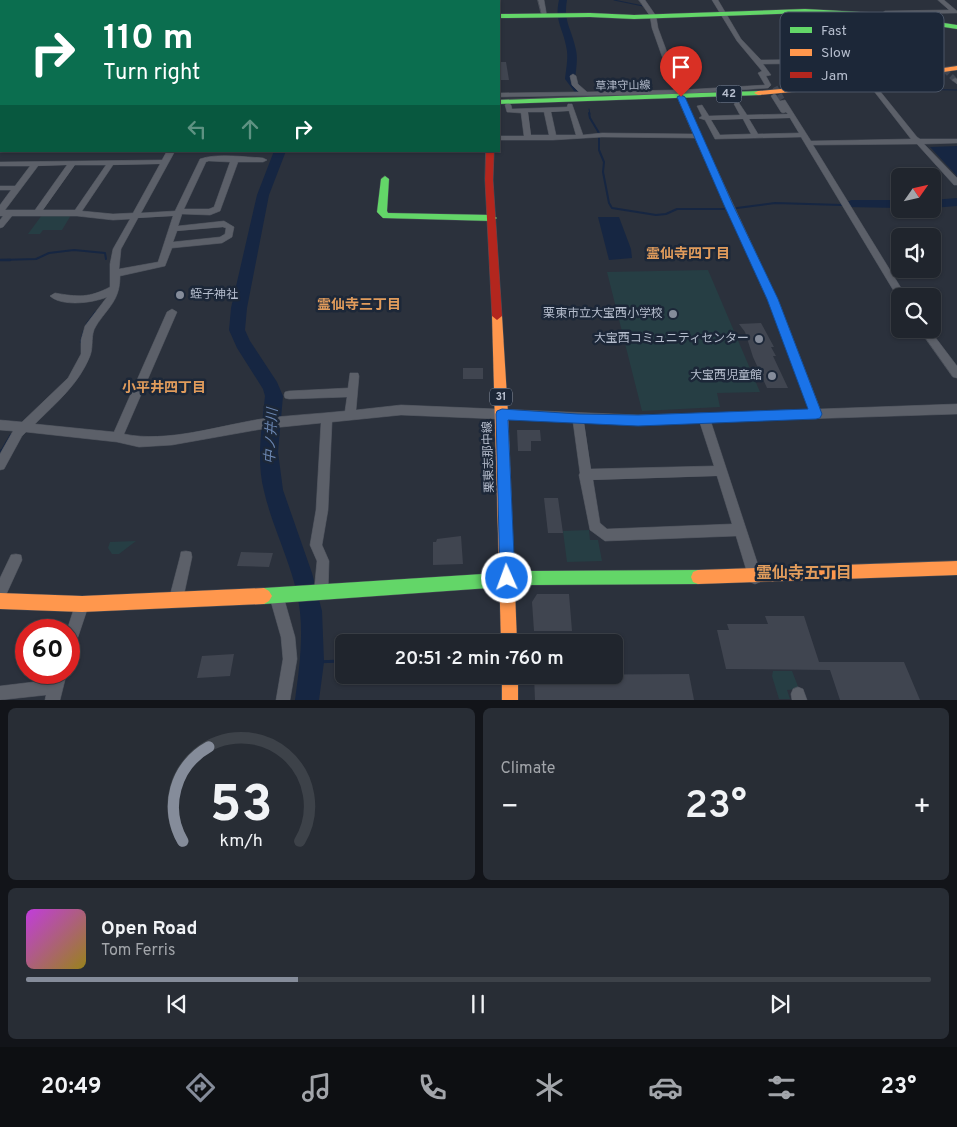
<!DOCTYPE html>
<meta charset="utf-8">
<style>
body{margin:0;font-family:Overpass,"Noto Sans JP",sans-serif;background:#282d35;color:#f1f3f6;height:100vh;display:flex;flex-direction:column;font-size:19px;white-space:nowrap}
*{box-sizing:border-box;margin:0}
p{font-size:16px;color:#a2a5aa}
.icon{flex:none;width:28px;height:28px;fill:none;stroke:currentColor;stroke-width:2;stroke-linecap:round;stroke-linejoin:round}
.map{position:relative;height:700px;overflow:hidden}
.panel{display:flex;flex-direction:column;gap:8px;padding:8px;background:#121419;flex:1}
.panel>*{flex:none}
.top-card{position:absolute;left:0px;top:0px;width:500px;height:152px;box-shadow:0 1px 4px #0004,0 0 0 1px #3d4249;background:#0b6e4f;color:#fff;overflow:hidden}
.needle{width:32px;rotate:56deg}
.buttons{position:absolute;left:891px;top:168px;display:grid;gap:10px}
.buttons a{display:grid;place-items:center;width:50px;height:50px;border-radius:8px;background:#20252d;box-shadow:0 1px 4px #0004,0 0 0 1px #3d4249;font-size:25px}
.speed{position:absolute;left:15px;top:619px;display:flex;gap:10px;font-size:25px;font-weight:700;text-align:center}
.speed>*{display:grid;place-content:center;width:65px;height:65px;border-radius:50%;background:#20252d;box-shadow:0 1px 4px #0004,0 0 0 1px #3d4249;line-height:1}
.speed .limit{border:8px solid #d22;background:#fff;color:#111}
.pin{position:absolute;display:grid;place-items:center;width:42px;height:42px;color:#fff;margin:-51px -21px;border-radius:50% 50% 50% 0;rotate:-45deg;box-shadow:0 0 5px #0007}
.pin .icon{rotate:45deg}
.me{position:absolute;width:55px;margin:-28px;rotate:358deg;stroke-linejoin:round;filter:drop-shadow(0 0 4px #0008)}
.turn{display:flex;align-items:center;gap:18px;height:105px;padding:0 20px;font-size:22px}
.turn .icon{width:65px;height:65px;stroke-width:2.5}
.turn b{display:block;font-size:35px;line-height:42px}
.lanes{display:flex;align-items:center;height:48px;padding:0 20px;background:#0003;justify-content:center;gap:25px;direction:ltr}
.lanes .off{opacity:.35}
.big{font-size:38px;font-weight:600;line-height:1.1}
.panel .tile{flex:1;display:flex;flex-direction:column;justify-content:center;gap:8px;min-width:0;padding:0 18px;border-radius:8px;background:#282d35}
.panel .dial{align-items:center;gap:0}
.dial svg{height:130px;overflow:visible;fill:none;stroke:#3d4249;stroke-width:7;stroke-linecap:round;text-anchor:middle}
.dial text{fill:#f1f3f6;stroke:none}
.song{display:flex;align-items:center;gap:15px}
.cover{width:60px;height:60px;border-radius:8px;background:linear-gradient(135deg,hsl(290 70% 55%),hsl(50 70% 35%))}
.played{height:5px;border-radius:2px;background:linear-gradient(90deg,#858c9a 30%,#3d4249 30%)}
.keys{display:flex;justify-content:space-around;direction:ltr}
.heat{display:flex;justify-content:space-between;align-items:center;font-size:28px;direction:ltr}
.panel .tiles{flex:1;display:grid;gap:8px;grid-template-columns:1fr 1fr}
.tile:last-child{grid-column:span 2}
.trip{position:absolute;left:335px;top:634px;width:288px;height:50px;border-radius:8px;background:#20252d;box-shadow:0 1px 4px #0004,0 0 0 1px #3d4249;font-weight:600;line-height:50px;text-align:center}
.dock{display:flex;height:80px;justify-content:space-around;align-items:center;background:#0d0f12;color:#a2a5aa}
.dock .icon{width:35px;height:35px}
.dock .selected{color:#858c9a}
.dock b{font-size:22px;color:#f1f3f6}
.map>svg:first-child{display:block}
</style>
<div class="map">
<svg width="957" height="700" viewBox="0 0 957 700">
<rect width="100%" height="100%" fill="#2b313c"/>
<g fill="#263e44">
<path d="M 42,215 L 71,215 L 62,230 L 43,230 L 40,234 L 28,234 Z"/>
<path d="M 708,270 L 760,392 L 717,393 L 720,407 L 642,411 L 607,272 Z"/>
<path d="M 589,530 L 590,540 L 598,540 L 602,561 L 567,562 L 563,531 Z"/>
<path d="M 136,541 L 119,554 L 112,554 L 108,548 L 110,542 Z"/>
<path d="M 773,671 L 792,671 L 799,689 L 787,690 L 790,699 L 779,699 L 772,676 Z"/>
</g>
<g fill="#162642">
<path d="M 957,146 L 957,176 L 930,147 Z"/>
<path d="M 598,217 L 619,217 L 631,249 L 632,258 L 609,260 Z"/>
</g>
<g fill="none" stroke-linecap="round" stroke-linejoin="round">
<g stroke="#162642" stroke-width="1">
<path d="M 614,0 L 643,6"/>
<path d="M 853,69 L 858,76"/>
<path d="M 901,89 L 957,90"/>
<path d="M 589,109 L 590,114"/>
</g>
<g stroke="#162642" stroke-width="2">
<path d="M 589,113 L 590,118 L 599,133 L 599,150 L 604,162 L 603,172 L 609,203 L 612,208 L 656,215 L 666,214 L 677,209 L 724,209"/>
<path d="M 737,208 L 775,203 L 842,205"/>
<path d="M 0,260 L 36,259 L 49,253 L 74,250 L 105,253 L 106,259"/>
</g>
<g stroke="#162642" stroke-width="2.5">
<path d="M 0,260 L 10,260"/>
<path d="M 87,324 L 96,312"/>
<path d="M 81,342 L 84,331"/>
<path d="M 1,452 L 11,435"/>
</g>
<g stroke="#162642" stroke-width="3">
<path d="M 0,453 L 1,451"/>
<path d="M 312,662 L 344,661"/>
</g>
<g fill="#162642" fill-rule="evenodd">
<rect x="401" y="0" width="8" height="1"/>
<path d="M 559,0 L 567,0 C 563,22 572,29 576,50 C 578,59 576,70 575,79 L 586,93 L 585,95 L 577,95 L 565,79 C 566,70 568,60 567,51 C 564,29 554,22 559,0 Z"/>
<path d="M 274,151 L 286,151 L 269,195 L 247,308 L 245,330 L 250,341 L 277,382 L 283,396 L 278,452 L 283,490 L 312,573 L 322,611 L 324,662 L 319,700 L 295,700 C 299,671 303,641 300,612 C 296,571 273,531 264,491 C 256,460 262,427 265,396 L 263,389 L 237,348 L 229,330 L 231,308 L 257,195 Z"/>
<path d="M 957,198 L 957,206 L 932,208 L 932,200 Z"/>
<path d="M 851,200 L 900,200 L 900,208 L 846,207 L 844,204 Z"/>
</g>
</g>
<g fill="#404550">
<path d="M 499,62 L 506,62 L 509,80 L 499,80 Z"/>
<path d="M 761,323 L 774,347 L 771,347 L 776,356 L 773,356 L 788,388 L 767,388 L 753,357 L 745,332 L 739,324 Z"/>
<rect x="463" y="368" width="20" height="11"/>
<path d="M 517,430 L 540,430 L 541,441 L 531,441 L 531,451 L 518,451 Z"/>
<path d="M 544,498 L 558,498 L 563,533 L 548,533 Z"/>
<path d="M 461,536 L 463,564 L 433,565 L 433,542 L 436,542 L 437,539 Z"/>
<path d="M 241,552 L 273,553 L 269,567 L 237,566 Z"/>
<path d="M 537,594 L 569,594 L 572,631 L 534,631 L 532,602 Z"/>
<path d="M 765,616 L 804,616 L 819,662 L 904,662 L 920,700 L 840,700 L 830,670 L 726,669 L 717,630 L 729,630 L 727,624 L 768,624 Z"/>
<path d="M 234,654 L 230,676 L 197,678 L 202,656 Z"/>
<path d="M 689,674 L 694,700 L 535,700 L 534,675 Z"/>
</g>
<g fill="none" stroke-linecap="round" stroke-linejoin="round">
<g stroke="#404652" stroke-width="5.5" stroke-dasharray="5.5 3" stroke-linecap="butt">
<path d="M 939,64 L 955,80"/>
<path d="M 775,87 L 783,101"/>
</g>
<g stroke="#494e58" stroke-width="1">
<g id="street">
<path d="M 253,0 L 259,0 L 259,1 L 254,1 Z"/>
<path d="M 315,0 L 321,0 L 321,1 L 316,1 Z"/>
<path d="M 538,0 L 544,0 L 547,17 L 542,16 Z"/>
<path d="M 639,0 L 645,0 L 656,16 L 658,28 L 681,90 L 765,85 L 758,73 L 762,71 L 737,41 L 712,0 L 718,0 L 741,39 L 761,60 L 844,59 L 834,47 L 837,45 L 869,81 L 869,83 L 865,83 L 847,63 L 763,64 L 771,75 L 766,76 L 771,85 L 768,88 L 682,94 L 780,305 L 820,409 L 957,404 L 957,414 L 711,422 L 762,577 L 760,582 L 755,584 L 750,582 L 736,536 L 605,541 L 590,530 L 579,475 L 580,473 L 573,422 L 401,415 L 332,422 L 328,510 L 322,545 L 329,561 L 328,592 L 326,597 L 321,599 L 316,597 L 314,592 L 317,561 L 310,545 L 316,510 L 321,423 L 262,429 L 172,445 L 139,447 L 117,442 L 26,432 L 22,436 L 4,469 L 0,470 L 0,454 L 13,431 L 0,430 L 0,420 L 22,422 L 68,378 L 81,354 L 81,340 L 85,326 L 107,297 C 93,303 62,307 50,296 L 55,293 C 78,297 89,298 110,287 L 110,264 L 113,249 L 130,219 L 113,220 L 77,216 L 12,216 L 3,227 L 0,228 L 0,220 L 3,216 L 0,216 L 0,205 L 11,190 L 0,190 L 0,186 L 15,186 L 30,166 L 0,166 L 0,162 L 162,160 L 167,151 L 175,151 L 141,213 L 175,211 L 200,159 C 216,153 245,157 263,158 L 267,160 L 263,162 L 238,162 L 220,211 L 210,215 L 182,214 L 178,226 L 224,221 L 234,227 L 232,237 L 222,243 L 172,248 L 165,266 L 120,276 C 120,301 108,307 96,326 C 90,335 94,346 90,356 C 79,384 56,403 35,424 L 114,432 L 167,312 L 172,309 L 177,312 L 124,434 C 167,443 218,426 261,419 C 289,415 317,414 345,411 L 347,397 L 289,399 L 285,398 L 284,395 L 285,392 L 289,391 L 348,388 L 350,373 L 358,373 L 359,376 L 356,410 L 401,405 L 638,415 L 809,410 L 770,305 L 695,138 L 602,137 L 553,140 L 499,140 L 499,136 L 524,136 L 521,113 L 507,112 L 505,105 L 508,103 L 511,105 L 512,109 L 567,107 L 568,104 L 572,104 L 583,135 L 602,133 L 693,134 L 676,94 L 499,97 L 499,93 L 579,92 L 572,85 L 570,76 L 573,74 L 576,76 L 578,84 L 587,92 L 674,90 L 652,28 L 650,16 ZM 569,111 L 576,135 L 556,135 L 551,112 ZM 528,112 L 544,112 L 549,135 L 531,135 ZM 209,161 L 230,162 L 214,207 L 209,209 L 184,209 L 206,162 ZM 160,164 L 133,213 L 113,214 L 82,211 L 113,165 ZM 67,165 L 35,210 L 5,210 L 38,166 ZM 75,165 L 106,165 L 75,210 L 43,210 ZM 173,216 L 158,262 L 119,269 L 121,249 L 138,218 ZM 223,227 L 226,228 L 225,234 L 220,237 L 173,242 L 177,231 ZM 584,422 L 638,425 L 700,423 L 714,466 L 591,469 ZM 717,476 L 732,524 L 607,529 L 600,523 L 593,480 Z"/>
<path d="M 938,0 L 944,0 L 957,11 L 957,13 L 890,14 L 941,63 L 942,64 L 939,66 L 882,13 L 885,11 L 949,10 Z"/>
<rect x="0" y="63" width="1" height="4"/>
<path d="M 955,78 L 957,79 L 957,84 L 952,80 Z"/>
<path d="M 873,84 L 875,85 L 917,137 L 920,139 L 957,139 L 957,143 L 924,144 L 957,178 L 957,185 L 954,185 L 917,144 L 813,145 L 906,296 L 900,296 L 900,299 L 898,298 L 801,137 L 715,139 L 705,120 L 699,118 L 702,116 L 697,106 L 702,105 L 709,116 L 740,115 L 734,104 L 737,102 L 739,103 L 747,115 L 788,114 L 786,112 L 783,113 L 781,112 L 771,96 L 774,94 L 776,95 L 780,101 L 785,100 L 811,141 L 911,139 L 870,86 ZM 790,118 L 799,133 L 758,134 L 749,119 ZM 743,119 L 751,134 L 720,135 L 711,120 Z"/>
<path d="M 919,329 L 929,329 L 957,366 L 957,378 L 953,377 Z"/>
<path d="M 186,551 L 191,552 L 192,557 L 183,599 L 181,604 L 176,606 L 171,604 L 169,599 L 180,557 L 181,552 Z"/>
<path d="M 16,554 L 21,555 L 22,560 L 5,597 L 0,599 L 0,578 L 11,555 Z"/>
<path d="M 276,588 L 281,590 L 283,595 L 295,637 L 297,659 L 290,700 L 276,700 L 283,659 L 281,637 L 269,595 L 271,590 Z"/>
<path d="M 82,597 L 87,599 L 89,604 L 74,649 L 69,651 L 69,630 L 67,630 L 77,599 Z"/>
<path d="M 53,672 L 67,672 L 60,700 L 45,700 L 46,695 L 0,700 L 0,686 L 50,680 Z"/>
<path d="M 798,687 L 803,689 L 807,700 L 792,700 L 791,694 L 793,689 Z"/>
</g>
</g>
<g stroke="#494e58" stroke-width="1">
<g id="fast">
<path d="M 805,9 L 879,13 L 957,25 L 957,29 L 879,17 L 805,13 L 634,19 L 590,17 L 499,18 L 499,14 L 590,13 L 634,15 Z"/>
<rect x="0" y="13" width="1" height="4"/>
<path d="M 758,91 L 762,93 L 761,95 L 499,104 L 499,100 Z"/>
<path d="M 385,176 L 389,179 L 387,211 L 388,213 L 492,215 L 497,218 L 492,221 L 383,218 L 377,212 L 381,179 Z"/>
<path d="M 698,570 L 703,572 L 705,577 L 703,582 L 698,584 L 531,585 L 264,604 L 259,601 L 256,596 L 259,591 L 264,588 L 531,571 Z"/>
</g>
</g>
<g stroke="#494e58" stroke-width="1">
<g id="slow">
<rect x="472" y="0" width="6" height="1"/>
<path d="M 957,66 L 957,70 L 835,88 L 758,95 L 754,93 L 758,91 L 835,84 Z"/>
<rect x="0" y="108" width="1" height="5"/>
<path d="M 497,312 L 502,316 L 508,414 L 517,642 L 501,642 L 492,316 Z"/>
<path d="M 957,561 L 957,575 L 698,584 L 693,582 L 691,577 L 693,572 L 698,570 Z"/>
<path d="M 264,588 L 269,591 L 272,596 L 269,601 L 264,604 L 82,612 L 0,609 L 0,593 L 82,596 Z"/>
<rect x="502" y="675" width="16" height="25"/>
</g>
</g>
<g stroke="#494e58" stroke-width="1">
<path id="jam" d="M 486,151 L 494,151 L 493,180 L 502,316 L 497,320 L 492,316 L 485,180 Z"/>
</g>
<use href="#street" fill="#5c6069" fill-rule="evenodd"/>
<use href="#fast" fill="#63d668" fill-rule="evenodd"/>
<use href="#slow" fill="#ff974d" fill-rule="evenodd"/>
<use href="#jam" fill="#b3261e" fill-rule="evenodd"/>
</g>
<path fill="#1a73e8" stroke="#114b97" d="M 681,95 L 685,97 L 733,205 L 778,299 L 822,414 L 820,418 L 816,419 L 638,426 L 508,420 L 515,578 L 513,584 L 507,586 L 502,584 L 500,578 L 496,414 L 497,411 L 502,409 L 578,414 L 638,415 L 808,409 L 767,299 L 724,205 L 677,97 Z"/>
<g fill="#858c9a" stroke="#1c2738" stroke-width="2">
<circle cx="180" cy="295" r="5"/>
<circle cx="673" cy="314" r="5"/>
<circle cx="759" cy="339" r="5"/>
<circle cx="772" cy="376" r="5"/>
</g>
<g text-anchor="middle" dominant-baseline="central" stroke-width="5" stroke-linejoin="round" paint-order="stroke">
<g font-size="11" fill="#b5bdcd" stroke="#1c2738">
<text transform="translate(623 86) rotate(-1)">草津守山線</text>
</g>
<g fill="#1c2738" stroke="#8790a0" stroke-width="1">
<rect x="716.5" y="85.5" width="25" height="17" rx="4"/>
<rect x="490" y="388.5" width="22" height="17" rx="4"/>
</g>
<g font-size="11" font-weight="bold" fill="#b5bdcd">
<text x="729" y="94">42</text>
<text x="501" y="397">31</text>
</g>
<g font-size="12" fill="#b5bdcd" stroke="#1c2738" text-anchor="end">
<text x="190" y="295" text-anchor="start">蛭子神社</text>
<text x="663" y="314">栗東市立大宝西小学校</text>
<text x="749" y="339">大宝西コミュニティセンター</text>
<text x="762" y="376">大宝西児童館</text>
</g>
<g font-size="12" fill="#b5bdcd" stroke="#1c2738">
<text transform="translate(489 457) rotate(-92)">栗東志那中線</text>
</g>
<g font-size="14" font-weight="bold" fill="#e19c5c" stroke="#1c2738">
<text x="688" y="254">霊仙寺四丁目</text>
<text x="359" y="305">霊仙寺三丁目</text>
<text x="164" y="388">小平井四丁目</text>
</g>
<g font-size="14" font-style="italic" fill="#6a85b0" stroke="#1c2738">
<text transform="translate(272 436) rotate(-87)">中ノ井川</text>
</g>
<g font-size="16" font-weight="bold" fill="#e19c5c" stroke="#1c2738">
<text x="804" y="574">霊仙寺五丁目</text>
</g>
</g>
<rect x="780" y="12" width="164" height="80" rx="8" fill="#1c2738" stroke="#4a5465" stroke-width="1"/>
<rect x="790" y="27" width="22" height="6" fill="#63d668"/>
<rect x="790" y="49" width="22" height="7" fill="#ff974d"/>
<rect x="790" y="72" width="22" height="6" fill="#b3261e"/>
<g font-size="14" fill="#b5bdcd">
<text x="821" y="35">Fast</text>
<text x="821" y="57">Slow</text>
<text x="821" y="80">Jam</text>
</g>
</svg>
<div class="buttons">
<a><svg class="needle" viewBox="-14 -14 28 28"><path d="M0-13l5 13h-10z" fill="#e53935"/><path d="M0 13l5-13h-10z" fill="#a2a5aa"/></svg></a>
<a><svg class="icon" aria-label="sound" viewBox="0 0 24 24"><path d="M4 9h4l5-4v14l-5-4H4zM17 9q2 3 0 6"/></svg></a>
<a><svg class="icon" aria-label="search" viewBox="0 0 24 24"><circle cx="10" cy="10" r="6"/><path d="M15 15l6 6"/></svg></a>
</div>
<div class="speed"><div class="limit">60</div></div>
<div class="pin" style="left:681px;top:97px;background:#d93025"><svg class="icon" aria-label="arrive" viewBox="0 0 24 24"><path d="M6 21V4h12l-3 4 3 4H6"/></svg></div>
<svg class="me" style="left:507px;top:578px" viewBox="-20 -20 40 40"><circle r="17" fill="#1a73e8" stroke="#fff" stroke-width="3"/><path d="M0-11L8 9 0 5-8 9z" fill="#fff"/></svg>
<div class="trip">20:51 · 2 min · 760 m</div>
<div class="top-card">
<div class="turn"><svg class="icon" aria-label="right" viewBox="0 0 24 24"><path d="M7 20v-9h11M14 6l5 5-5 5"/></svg><div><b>110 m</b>Turn right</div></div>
<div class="lanes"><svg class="icon off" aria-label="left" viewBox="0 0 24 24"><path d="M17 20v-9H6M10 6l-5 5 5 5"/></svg><svg class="icon off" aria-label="ahead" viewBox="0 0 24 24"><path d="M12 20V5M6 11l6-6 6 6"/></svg><svg class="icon" aria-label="right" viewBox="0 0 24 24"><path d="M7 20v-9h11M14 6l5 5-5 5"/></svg></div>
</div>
</div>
<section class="panel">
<div class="tiles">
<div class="tile dial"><svg viewBox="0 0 100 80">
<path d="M14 69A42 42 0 1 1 86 69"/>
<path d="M14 69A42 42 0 0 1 30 11" stroke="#858c9a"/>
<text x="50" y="56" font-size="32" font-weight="700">53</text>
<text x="50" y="72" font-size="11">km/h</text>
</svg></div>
<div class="tile"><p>Climate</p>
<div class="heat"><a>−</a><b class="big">23°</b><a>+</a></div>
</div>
<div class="tile">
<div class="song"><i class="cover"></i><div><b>Open Road</b><p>Tom Ferris</p></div></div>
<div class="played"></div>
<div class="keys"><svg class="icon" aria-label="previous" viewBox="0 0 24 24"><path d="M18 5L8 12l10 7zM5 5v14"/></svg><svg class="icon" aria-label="pause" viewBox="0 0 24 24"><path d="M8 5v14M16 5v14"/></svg><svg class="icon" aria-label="next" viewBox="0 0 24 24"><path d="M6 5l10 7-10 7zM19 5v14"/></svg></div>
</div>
</div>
</section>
<nav class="dock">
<b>20:49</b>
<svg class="icon selected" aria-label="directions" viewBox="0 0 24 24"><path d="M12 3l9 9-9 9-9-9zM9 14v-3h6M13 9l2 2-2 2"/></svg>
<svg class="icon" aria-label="music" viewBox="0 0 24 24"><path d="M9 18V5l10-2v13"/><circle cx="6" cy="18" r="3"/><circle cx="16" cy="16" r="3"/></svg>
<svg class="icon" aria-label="phone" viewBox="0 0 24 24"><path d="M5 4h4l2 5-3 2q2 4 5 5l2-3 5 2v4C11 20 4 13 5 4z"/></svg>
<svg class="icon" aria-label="climate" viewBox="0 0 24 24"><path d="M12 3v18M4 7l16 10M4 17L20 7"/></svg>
<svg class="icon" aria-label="car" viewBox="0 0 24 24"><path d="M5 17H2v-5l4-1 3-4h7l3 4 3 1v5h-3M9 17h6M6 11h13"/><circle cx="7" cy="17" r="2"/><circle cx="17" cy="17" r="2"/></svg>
<svg class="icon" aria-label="filters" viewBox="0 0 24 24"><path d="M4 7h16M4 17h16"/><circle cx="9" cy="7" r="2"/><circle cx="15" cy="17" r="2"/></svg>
<b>23°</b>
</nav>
